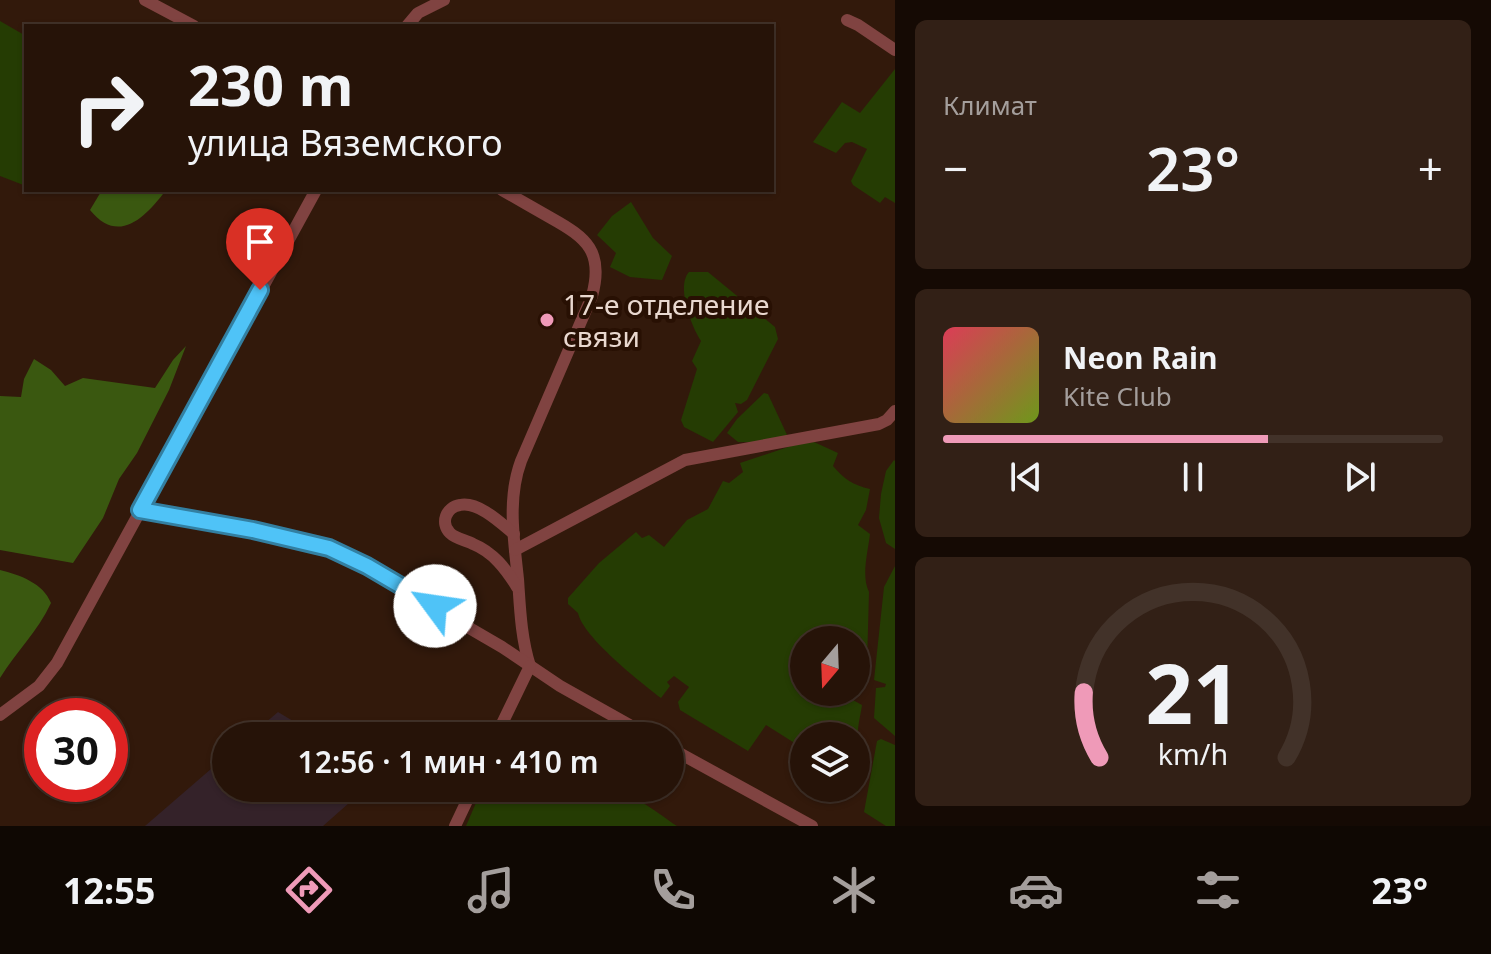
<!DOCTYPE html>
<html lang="ru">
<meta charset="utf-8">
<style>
body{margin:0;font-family:"Noto Sans",sans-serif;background:#322016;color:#f1f3f6;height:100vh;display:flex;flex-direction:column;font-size:30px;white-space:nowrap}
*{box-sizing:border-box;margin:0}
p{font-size:26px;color:#a49e9c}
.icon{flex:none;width:44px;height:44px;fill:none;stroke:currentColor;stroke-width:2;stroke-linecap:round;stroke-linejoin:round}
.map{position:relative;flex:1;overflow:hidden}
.details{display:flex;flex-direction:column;gap:20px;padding:20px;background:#150a04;width:596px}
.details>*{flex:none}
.guide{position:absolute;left:24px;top:24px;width:750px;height:168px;border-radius:0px;box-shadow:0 2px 6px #0004,0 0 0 2px #423229;background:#261308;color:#f1f3f6;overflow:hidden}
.needle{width:52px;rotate:199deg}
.buttons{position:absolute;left:790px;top:626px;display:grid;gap:16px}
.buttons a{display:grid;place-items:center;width:80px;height:80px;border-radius:50%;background:#261308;box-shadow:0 2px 6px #0004,0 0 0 2px #423229;font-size:40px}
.speed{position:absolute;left:24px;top:698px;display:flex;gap:16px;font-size:40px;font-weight:700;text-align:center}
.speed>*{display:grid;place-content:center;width:104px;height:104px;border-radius:50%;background:#261308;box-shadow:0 2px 6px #0004,0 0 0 2px #423229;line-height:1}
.speed .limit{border:12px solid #d22;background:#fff;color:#111}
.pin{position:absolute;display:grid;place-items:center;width:68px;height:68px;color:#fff;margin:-82px -34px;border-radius:50% 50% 50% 0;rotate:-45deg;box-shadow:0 0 8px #0007}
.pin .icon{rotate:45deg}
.me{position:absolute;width:88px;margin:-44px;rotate:301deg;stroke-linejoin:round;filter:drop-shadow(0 0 6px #0008)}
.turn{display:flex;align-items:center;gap:28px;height:168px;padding:0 32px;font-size:36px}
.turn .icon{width:104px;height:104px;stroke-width:2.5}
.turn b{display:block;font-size:56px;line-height:68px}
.big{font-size:60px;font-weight:600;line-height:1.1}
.details .card{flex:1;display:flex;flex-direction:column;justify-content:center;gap:12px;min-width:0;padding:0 28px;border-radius:12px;background:#322016}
.details .dial{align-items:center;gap:0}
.dial svg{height:208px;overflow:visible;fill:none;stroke:#423229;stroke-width:7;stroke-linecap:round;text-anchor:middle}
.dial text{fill:#f1f3f6;stroke:none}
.song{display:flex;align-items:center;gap:24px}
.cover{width:96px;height:96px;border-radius:12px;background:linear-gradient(135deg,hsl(350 70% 55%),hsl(80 70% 35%))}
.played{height:8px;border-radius:4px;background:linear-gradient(90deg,#ef9ab8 65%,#423229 65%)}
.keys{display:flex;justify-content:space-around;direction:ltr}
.heat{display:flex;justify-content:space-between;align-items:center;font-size:44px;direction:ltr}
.trip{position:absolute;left:212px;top:722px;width:472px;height:80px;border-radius:40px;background:#261308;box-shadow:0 2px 6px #0004,0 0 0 2px #423229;font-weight:600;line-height:80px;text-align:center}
.tabs{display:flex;height:128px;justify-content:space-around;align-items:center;background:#0f0803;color:#a49e9c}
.tabs .icon{width:56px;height:56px}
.tabs .active{color:#ef9ab8}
.tabs b{font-size:36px;color:#f1f3f6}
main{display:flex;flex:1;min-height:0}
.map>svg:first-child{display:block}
</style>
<main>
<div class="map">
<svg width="895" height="826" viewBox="0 0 895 826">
<rect width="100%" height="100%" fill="#32190b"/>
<g fill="#342229">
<path d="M 278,712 L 318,736 L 250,736 Z"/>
<path d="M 226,756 L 226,788 L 366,788 L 323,826 L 145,826 Z"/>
</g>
<g fill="#253c03">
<path d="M 0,21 L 26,36 L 26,186 L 0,176 Z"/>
<path d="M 895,69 L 895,203 L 885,197 L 880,203 L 853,185 L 851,181 L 867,149 L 852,142 L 845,143 L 836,153 L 813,142 L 842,102 L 860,113 Z"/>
<path d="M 631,202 L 653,238 L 672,256 L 662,280 L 630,277 L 610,267 L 616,253 L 597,235 L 612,216 Z"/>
<path d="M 689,272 L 708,272 L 775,327 L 778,339 L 747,400 L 741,404 L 735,403 L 738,412 L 713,442 L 684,427 L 681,420 L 697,369 L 692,361 L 701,341 C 691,326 676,286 689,272 Z"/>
<path d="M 764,393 L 768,394 L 788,437 L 765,442 L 738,442 L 727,433 L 737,419 Z"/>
<path d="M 814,442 L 838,453 L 833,466 C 844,479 853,485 870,489 L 866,510 L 858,525 L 870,534 C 868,552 861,576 869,592 L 867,665 L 856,667 L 856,640 L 804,640 L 804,692 L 838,692 L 862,705 C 861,713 858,724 858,732 C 859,744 864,748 856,758 L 856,736 L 804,736 L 804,749 L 766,725 L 748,751 L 680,710 L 678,702 L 689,687 L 674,676 L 667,682 L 670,686 L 661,698 C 640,682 583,637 578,613 L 568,604 L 568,598 L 599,563 L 636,532 L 642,538 L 649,535 L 664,547 L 687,520 L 708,509 L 723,481 L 729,483 L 743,472 L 740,463 L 797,444 Z"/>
<path d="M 894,460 L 895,461 L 895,549 L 886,543 L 879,518 L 881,494 L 886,471 Z"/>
<path d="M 895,566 L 895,736 L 874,718 L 876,688 L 885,687 L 886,684 L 874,680 L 884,587 Z"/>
<path d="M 881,739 L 895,745 L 895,826 L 886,826 L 864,812 L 877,741 Z"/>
<path d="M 510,788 L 593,788 L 604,795 C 633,790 654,811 677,826 L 466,826 L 481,791 L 502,800 Z"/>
</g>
<g fill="#3a5810">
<path d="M 102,190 L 166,190 C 145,218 118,245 90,210 Z"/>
<path d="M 186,346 L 169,390 L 137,453 L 119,479 L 103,518 L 73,563 L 0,550 L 0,396 L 21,397 L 24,379 L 34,359 L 51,370 L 65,386 L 83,378 L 155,388 L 173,360 Z"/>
<path d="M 0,570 C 20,575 43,583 51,603 C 38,631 16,652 0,678 Z"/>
</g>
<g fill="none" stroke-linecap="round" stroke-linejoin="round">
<g stroke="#804341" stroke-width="12">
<path d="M 145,0 L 194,26"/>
<path d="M 847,20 L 858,25 L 895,50"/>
<path d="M 407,26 L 418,13 L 444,0"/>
<path d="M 502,190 C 518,199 535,209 551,218 C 587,238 604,252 592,296 L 521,461 C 507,499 514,540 518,579 C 520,608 521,638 530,666"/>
<path d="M 140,510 L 253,530 L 337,551 L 502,647 L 560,686 L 649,736"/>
<path d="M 514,534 C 501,523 478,501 460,505 C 446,507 440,523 450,533 C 456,539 466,540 473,544 C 493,552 506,569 517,587"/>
<path d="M 515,550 L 685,460 L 879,424 L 887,420 L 895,411"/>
<path d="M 0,715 L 39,686 L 57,663 L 316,190"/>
<path d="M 496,736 L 530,666"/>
<path d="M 670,748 L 812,826"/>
<path d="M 455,826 L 473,788"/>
</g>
</g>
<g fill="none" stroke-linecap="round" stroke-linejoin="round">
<g stroke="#337fa1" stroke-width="20">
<path id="route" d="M 260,290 L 140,510 L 253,530 L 329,548 L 367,566 L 435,606"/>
</g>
<use href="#route" stroke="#4fc3f7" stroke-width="14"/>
</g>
<circle fill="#ef9ab8" stroke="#281003" stroke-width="3" cx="547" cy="320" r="8"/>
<g text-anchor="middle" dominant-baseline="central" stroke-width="8" stroke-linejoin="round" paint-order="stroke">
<g font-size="28" fill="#e9d8cf" stroke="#281003" text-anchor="start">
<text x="563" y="304">17-е отделение<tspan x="563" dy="32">связи</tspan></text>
</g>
</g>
</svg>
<div class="buttons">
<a><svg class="needle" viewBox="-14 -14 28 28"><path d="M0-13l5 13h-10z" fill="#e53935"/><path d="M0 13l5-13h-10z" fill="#a49e9c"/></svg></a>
<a><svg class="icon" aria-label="layers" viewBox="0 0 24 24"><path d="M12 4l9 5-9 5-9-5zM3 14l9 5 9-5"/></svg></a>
</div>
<div class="speed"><div class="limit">30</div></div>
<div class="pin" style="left:260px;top:290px;background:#d93025"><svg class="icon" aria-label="arrive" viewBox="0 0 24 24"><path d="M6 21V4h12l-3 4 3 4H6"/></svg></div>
<svg class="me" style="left:435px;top:606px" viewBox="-20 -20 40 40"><circle r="19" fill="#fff"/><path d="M0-13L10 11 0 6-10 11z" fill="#4fc3f7"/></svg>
<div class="trip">12:56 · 1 мин · 410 m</div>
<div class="guide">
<div class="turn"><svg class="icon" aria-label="right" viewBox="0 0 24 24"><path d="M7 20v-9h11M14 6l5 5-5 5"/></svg><div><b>230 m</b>улица Вяземского</div></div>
</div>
</div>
<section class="details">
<div class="card"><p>Климат</p>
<div class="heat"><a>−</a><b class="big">23°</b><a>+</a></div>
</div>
<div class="card">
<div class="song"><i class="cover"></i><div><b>Neon Rain</b><p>Kite Club</p></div></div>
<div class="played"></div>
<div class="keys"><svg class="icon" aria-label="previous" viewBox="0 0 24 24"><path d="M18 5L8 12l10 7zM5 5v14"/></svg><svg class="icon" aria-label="pause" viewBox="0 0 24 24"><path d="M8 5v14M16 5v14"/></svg><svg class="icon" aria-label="next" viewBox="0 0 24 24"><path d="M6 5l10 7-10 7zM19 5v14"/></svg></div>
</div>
<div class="card dial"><svg viewBox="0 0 100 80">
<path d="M14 69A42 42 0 1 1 86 69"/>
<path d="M14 69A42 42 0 0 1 8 44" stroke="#ef9ab8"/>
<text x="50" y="56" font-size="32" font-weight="700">21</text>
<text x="50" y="72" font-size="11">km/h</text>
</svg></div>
</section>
</main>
<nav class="tabs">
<b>12:55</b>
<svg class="icon active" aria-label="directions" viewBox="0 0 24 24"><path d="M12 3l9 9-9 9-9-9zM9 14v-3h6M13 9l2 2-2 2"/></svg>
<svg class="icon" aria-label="music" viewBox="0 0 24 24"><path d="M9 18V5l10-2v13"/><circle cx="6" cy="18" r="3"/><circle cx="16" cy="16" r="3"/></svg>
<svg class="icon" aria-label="phone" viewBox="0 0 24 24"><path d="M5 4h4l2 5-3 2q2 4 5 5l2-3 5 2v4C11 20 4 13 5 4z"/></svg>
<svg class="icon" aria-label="climate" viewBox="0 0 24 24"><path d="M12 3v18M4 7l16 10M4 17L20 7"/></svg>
<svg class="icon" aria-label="car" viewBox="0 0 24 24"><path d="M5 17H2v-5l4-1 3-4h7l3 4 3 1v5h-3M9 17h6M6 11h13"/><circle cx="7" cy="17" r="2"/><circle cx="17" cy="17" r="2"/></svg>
<svg class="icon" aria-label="filters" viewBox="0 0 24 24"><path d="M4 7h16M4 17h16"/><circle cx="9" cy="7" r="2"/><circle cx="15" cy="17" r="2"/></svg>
<b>23°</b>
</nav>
